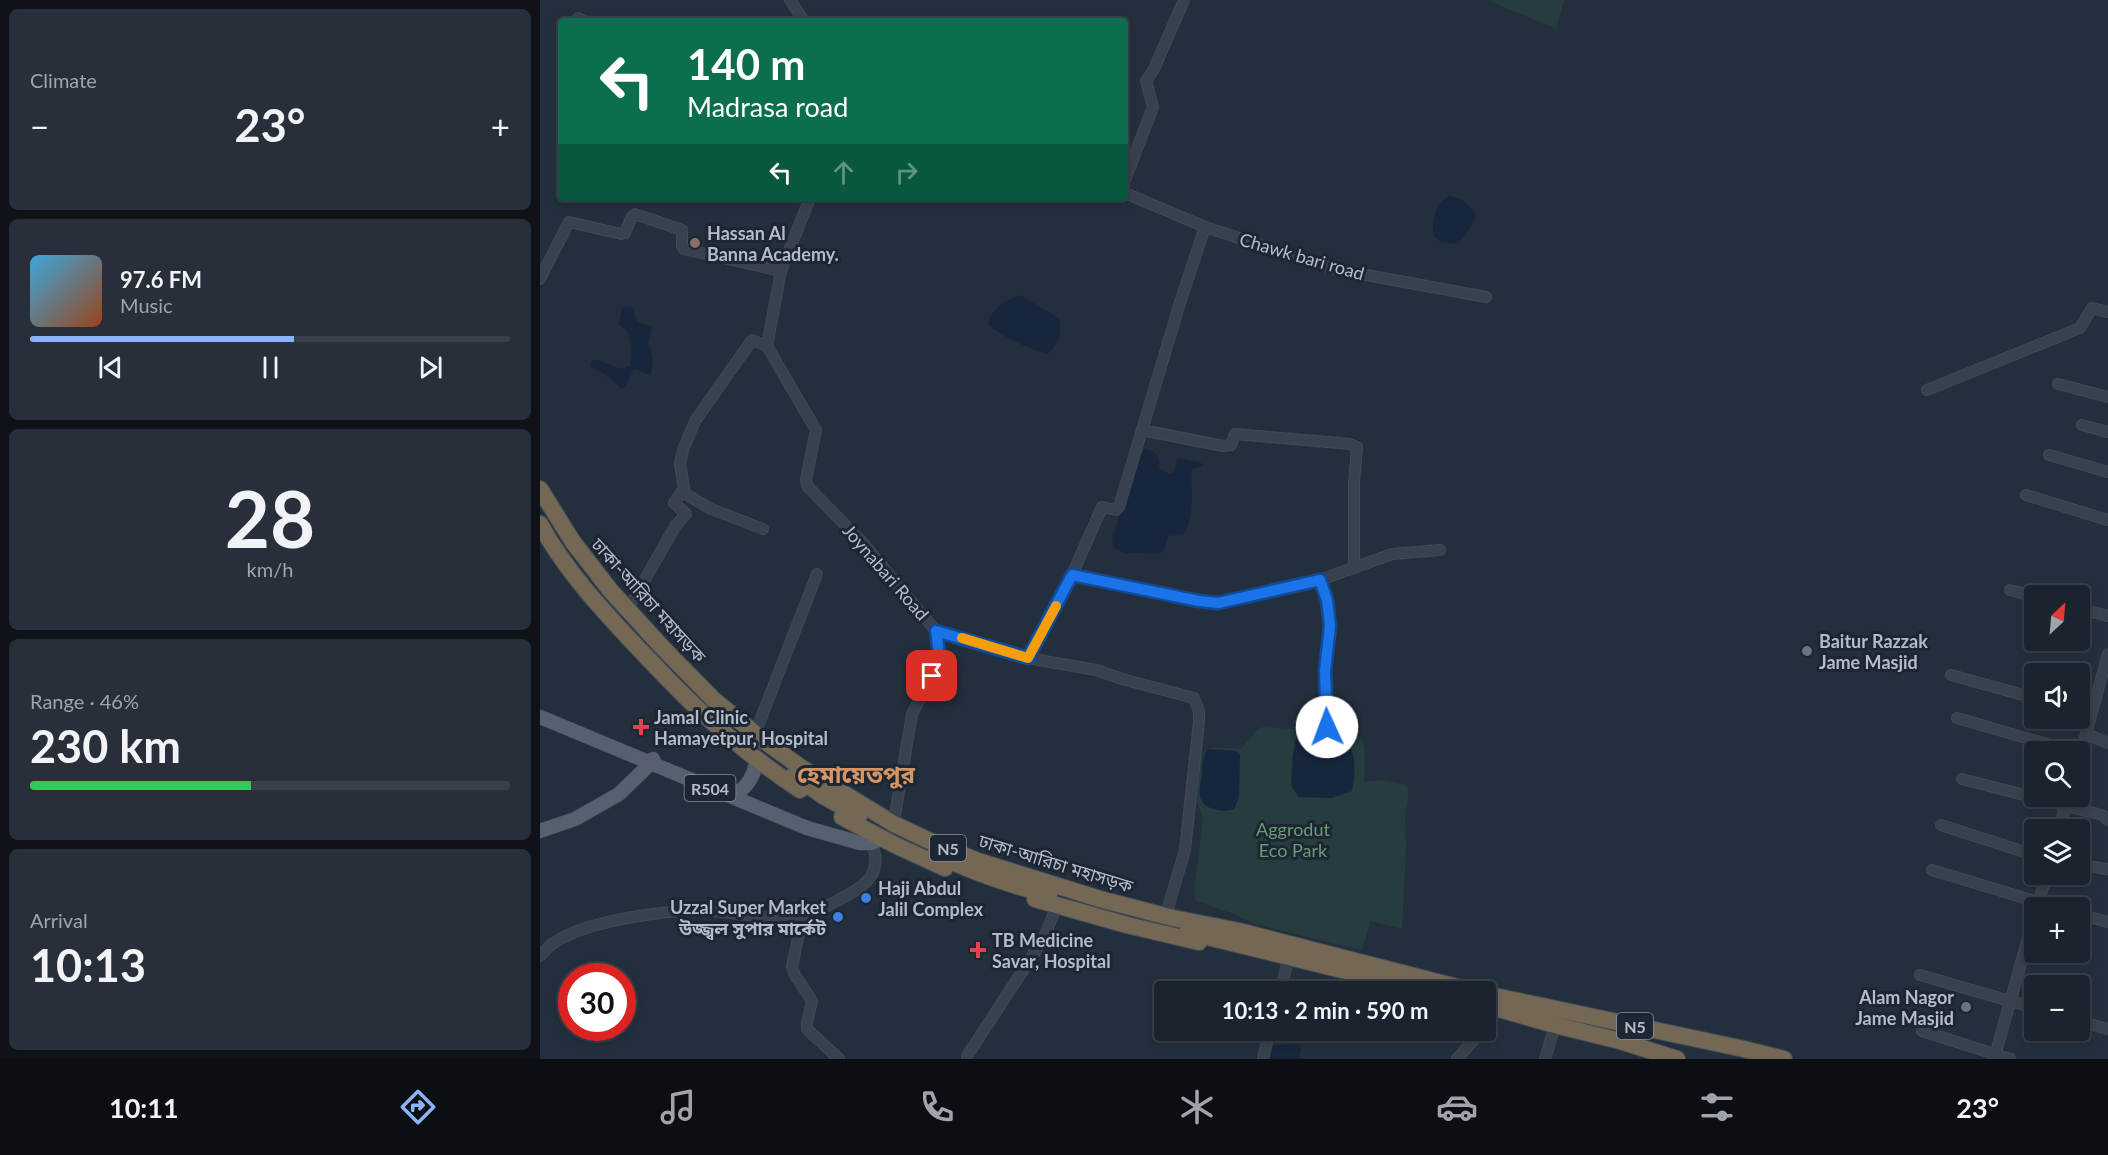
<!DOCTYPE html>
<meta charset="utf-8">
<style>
body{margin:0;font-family:Lato,"Noto Sans Bengali",sans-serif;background:#282f3a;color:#f1f3f6;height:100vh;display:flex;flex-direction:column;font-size:22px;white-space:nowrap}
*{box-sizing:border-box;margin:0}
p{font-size:20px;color:#a0a4aa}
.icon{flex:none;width:33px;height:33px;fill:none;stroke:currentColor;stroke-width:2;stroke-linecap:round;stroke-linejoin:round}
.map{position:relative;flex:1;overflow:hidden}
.side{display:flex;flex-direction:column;gap:9px;padding:9px;background:#0f1319;width:540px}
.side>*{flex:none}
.hud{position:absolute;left:18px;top:18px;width:570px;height:183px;border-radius:6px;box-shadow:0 3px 9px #0003,0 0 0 2px #39404a;background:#0b6e4f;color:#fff;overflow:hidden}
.needle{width:39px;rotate:26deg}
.tools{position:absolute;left:1484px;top:585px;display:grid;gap:12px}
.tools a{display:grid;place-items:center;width:66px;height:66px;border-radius:6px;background:#1b232e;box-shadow:0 3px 9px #0003,0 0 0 2px #39404a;font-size:30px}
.speed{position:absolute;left:18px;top:963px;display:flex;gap:12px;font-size:30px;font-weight:700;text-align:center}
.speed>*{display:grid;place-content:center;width:78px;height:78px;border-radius:50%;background:#1b232e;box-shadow:0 3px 9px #0003,0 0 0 2px #39404a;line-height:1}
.speed .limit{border:9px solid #d22;background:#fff;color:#111}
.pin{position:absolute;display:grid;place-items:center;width:51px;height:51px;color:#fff;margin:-26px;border-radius:12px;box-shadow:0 3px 9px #0006}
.me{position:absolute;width:66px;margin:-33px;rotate:358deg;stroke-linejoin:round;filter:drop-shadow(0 0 4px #0008)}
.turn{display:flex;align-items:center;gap:21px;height:126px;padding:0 30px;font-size:27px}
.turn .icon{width:78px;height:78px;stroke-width:2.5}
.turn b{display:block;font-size:42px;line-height:51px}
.lanes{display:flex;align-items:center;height:57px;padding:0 30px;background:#0003;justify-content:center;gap:30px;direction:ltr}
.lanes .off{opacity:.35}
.big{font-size:45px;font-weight:700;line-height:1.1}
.side .card{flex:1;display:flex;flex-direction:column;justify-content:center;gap:9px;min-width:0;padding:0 21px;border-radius:9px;background:#282f3a}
.side .dial{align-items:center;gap:0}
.dial b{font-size:78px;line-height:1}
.song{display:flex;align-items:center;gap:18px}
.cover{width:72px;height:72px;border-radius:9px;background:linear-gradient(135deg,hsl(200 70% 55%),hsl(20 70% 35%))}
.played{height:6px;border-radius:3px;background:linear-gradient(90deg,#8ab4f8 55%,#39404a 55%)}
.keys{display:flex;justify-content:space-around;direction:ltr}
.heat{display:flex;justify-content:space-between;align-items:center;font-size:33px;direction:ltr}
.charge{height:9px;border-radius:4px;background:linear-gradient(90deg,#34c759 46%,#39404a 0)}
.trip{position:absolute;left:614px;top:981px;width:342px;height:60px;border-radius:6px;background:#1b232e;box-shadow:0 3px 9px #0003,0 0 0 2px #39404a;font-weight:700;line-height:60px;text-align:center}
.dock{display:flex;height:96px;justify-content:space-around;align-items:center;background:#0b0e12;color:#a0a4aa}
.dock .icon{width:42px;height:42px}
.dock .active{color:#8ab4f8}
.dock b{font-size:27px;color:#f1f3f6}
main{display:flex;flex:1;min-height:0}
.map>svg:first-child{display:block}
</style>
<main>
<section class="side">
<div class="card"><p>Climate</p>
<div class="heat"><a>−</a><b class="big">23°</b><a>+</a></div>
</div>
<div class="card">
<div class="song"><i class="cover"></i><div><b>97.6 FM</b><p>Music</p></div></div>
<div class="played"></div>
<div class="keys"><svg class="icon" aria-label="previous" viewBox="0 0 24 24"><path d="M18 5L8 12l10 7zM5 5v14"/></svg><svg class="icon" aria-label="pause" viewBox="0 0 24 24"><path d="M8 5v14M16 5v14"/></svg><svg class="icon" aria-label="next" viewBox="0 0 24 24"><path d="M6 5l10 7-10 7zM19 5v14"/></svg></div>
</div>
<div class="card dial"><b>28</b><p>km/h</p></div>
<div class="card"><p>Range · 46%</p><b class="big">230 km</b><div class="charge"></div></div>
<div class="card"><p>Arrival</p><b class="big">10:13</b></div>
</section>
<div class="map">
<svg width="1568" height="1059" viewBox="0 0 1568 1059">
<rect width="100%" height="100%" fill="#242f3e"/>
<g fill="#263c3f">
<path d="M 948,0 L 1024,0 L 1016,29 Z"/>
<path d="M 722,727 L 800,732 L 820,737 C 828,749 824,767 824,782 L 842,780 L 866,785 L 869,791 L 865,814 L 866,847 L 862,929 L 831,921 L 822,950 L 718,925 L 691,913 L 656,901 L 654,890 L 663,820 L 657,801 L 657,790 L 662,753 C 672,743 689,750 702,748 L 717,730 Z"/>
</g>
<g fill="#17263c">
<path d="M 908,196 C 922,197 928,204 936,214 L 930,229 L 918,244 L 901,242 L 893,235 C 892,219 895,205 908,196 Z"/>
<path d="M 480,295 L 519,318 C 523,330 518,345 508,353 C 495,352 457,334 448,324 C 451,309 466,300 480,295 Z"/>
<path d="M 86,306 L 92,307 C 99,324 91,320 112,326 L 108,345 C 113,352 114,368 110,375 L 95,369 L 93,370 L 86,386 L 82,389 L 66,375 L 50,366 L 53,360 L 58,360 L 81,369 L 90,366 C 93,358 91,338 87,331 C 86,330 80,325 79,325 L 82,308 Z"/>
<path d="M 604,449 C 616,451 620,455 619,468 L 629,474 L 634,473 L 637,458 L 660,462 L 664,466 L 653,468 C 650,476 652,484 652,492 C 652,505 651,523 644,534 L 628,536 L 624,551 C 612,557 599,550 587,554 L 574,548 L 572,539 L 598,459 Z"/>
<path d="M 765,735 L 806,737 C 816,754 816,772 812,791 L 792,798 L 759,797 L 751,786 C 752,772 752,749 757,737 Z"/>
<path d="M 670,749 L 696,751 L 700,755 L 699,798 L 694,809 C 684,813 663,810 660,797 C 659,790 661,781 662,773 C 662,765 662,757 667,750 Z"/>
<path d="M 758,1044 L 761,1048 L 759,1059 L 727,1059 L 733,1046 Z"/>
</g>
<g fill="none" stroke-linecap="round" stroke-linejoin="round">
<g stroke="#414a57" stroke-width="12">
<g id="minor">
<path d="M 250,0 L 264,21"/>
<path d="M 38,18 L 45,21"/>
<path d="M 585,180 L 613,107 L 606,81 L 614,69 L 644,0"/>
<path d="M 585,193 L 665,227 L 794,269 L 946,297"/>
<path d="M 0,279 L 29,222 L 81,234 L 85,233 L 91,218 L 95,214 L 142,230 L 142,246 L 144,249 L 241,271"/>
<path d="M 227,346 L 276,430 L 266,480 L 268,487 L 323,543 L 396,631 L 400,661 L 372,714 L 355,815"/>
<path d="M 227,346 L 241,271 L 270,198"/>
<path d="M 1518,384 L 1568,397"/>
<path d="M 1387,390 L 1540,328 L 1552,308 L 1568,312"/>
<path d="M 1542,425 L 1568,432"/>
<path d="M 602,430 L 683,446 L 691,445 L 695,434 L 810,444 L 817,447 L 814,483 L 814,568"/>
<path d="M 1509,455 L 1568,472"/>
<path d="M 142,492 L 171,509 L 223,529"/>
<path d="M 1486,495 L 1568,520"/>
<path d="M 532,575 L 659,601 L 678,603 L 780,580 L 852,554 L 900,550"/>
<path d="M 780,580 L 787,600 L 790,626 L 785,671 L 787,727"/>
<path d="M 1470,590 L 1494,596"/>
<path d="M 92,602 L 136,525 L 146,514 L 134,503 L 144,488 L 140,464 L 143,450 L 155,421 L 212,340 L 227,346"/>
<path d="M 1539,608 L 1568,616"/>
<path d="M 396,631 L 487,658 L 556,670 L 582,679 L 654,698 L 659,711 L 659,722 L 645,850 L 628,908"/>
<path d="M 487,658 L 532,575 L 562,507 L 576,510 L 579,507 L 639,306 L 665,227"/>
<path d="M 1411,675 L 1494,698"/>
<path d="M 1417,718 L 1534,752"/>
<path d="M 218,726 L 277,574"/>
<path d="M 1546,734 L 1568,743"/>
<path d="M 1539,759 L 1568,654"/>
<path d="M 1422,779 L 1550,812 L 1562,815 L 1568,820"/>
<path d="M 1401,825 L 1494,855"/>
<path d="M 1519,830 L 1528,796"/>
<path d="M 1539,865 L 1568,869"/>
<path d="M 1392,870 L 1518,908"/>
<path d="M 1497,907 L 1507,874"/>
<path d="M 1539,914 L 1568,922"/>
<path d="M 262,919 L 252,967 L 255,975 L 272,1001 L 267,1023 L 267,1029 L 299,1059"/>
<path d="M 0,956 C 5,951 10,944 17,941 C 50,920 134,908 173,911 C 199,913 235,921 260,919 C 269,918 281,910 289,905 C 317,890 350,877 329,838"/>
<path d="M 1380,975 L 1494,1008"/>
<path d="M 740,992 L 749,957"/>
<path d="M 1539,1021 L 1568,1029"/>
<path d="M 1382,1031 L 1470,1059"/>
<path d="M 427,1056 L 504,938 L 517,905"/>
<path d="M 723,1059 L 730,1030"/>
<path d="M 917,1059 L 938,1035 L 939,1030"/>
<path d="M 1005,1059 L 1015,1025"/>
<path d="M 1454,1059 L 1494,917"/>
</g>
</g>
<g stroke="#414a57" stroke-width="15">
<g id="major">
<path d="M 0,717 L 267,828 L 320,843 L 332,843 L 342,838"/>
<path d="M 197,793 C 210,785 215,773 217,758"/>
<path d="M 0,831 L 35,819 L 79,794 L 110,764 L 113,759"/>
</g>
</g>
<g stroke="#434c59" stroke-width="18">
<g id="highway">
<path d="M 0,489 L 33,542 L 70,590 L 122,647 L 174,700 L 223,740 L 262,768 L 354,824 L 394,843 L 438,861 L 560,899 L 633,918 L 699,931 L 936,992"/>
<path d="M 0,524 C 25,570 63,611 99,649 C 122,673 145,698 170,720 C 198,746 229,769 260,790"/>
<path d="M 254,775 L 283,796 L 319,816"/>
<path d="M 302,817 L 355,845 L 405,868"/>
<path d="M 395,854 C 432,872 470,885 509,895"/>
<path d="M 495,899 L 587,925 L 659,942"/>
<path d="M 647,932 L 855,983"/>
<path d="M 945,994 L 1204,1049 L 1244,1059"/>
<path d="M 945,1005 L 1015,1025 L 1080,1041 L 1137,1059"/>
</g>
</g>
<use href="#minor" stroke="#38414e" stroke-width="10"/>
<use href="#major" stroke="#56606e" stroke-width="14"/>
<use href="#highway" stroke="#746855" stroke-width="16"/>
</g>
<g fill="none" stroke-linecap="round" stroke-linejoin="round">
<g stroke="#114b97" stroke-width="15">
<path id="route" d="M 392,676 L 400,661 L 396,631 L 488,658 L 532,575 L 659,601 L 678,603 L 780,580 L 787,600 L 790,626 L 785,671 L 787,727"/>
</g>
<use href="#route" stroke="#1a73e8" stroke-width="10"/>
<path stroke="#f59e0b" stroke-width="10" d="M 422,638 L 488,658 L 516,606"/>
</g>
<circle fill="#8d6e63" stroke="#1d2633" stroke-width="2" cx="155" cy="243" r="6"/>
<g fill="#6b7280" stroke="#1d2633" stroke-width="2">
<circle cx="1267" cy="651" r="6"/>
<circle cx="1426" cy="1007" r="6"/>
</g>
<g fill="#e0444e" stroke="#1d2633" stroke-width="2">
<path d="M98 718h6v6h6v6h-6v6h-6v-6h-6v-6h6z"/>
<path d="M435 941h6v6h6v6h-6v6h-6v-6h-6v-6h6z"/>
</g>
<g fill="#3f7fe0" stroke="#1d2633" stroke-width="2">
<circle cx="326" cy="898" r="6"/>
<circle cx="298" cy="917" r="6"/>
</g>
<g text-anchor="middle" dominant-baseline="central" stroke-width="6" stroke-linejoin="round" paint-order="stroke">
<g fill="#1d2633" stroke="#878f9c" stroke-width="1.5">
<rect x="144.5" y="775" width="51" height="26" rx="4.5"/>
<rect x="390" y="835" width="36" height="26" rx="4.5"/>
<rect x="1077" y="1013" width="36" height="26" rx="4.5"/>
</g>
<g font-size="16" font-weight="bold" fill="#b4bcc9">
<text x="170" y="788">R504</text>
<text x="408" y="848">N5</text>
<text x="1095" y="1026">N5</text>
</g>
<g font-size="18" font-weight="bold" fill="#b4bcc9" stroke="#1d2633" text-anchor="start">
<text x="167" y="233">Hassan Al<tspan x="167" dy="21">Banna Academy.</tspan></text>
<text x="1279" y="641">Baitur Razzak<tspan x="1279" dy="21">Jame Masjid</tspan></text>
<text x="114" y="717">Jamal Clinic<tspan x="114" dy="21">Hamayetpur, Hospital</tspan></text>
<text x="338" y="888">Haji Abdul<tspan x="338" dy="21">Jalil Complex</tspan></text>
<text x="286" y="907" text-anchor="end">Uzzal Super Market<tspan x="286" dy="21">উজ্জ্বল সুপার মার্কেট</tspan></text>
<text x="452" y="940">TB Medicine<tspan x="452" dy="21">Savar, Hospital</tspan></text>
<text x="1414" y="997" text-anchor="end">Alam Nagor<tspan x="1414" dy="21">Jame Masjid</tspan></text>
</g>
<g font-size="18" fill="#b4bcc9" stroke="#1d2633">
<text transform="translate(762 256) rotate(16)">Chawk bari road</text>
<text transform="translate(346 572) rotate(49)">Joynabari Road</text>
<text transform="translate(109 600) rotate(48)">ঢাকা-আরিচা মহাসড়ক</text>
<text transform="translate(516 863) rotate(17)">ঢাকা-আরিচা মহাসড়ক</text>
</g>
<g font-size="18" fill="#6b9a76" stroke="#1d2633">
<text x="753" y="829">Aggrodut<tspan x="753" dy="21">Eco Park</tspan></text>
</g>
<g font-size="24" font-weight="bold" fill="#d59563" stroke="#1d2633">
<text x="316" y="773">হেমায়েতপুর</text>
</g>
</g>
</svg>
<div class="tools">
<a><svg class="needle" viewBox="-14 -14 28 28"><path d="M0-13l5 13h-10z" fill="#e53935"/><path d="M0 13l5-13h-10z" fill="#a0a4aa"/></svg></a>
<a><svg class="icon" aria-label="sound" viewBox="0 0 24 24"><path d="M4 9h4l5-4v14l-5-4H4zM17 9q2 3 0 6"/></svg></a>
<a><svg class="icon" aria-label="search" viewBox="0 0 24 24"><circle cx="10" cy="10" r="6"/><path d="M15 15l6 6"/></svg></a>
<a><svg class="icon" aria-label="layers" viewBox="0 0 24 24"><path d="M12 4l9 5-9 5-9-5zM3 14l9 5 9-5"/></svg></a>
<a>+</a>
<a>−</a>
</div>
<div class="speed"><div class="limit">30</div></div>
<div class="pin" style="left:392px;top:676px;background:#d93025"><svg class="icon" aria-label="arrive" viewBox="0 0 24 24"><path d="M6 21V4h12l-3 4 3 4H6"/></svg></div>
<svg class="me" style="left:787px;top:727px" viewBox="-20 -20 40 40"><circle r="19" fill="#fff"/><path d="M0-13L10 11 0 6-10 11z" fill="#1a73e8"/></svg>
<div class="trip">10:13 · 2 min · 590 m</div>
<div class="hud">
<div class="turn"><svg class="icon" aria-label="left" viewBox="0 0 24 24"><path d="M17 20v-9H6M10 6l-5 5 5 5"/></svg><div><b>140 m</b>Madrasa road</div></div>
<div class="lanes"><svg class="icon" aria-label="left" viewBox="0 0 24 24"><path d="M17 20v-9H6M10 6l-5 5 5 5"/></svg><svg class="icon off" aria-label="ahead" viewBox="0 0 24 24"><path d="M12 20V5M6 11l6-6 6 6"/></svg><svg class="icon off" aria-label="right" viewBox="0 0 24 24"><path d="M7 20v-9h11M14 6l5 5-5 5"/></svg></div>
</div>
</div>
</main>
<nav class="dock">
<b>10:11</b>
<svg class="icon active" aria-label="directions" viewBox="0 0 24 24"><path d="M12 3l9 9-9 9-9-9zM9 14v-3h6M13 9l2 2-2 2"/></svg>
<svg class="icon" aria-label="music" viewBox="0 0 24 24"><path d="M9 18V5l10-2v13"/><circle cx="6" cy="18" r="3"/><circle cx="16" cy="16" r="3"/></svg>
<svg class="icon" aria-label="phone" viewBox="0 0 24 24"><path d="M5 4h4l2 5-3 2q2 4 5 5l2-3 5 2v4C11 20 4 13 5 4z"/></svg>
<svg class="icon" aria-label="climate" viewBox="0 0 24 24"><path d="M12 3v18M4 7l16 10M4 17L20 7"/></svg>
<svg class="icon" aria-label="car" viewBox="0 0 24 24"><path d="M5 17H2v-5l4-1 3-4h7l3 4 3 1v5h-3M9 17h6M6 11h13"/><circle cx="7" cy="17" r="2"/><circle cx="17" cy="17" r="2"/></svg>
<svg class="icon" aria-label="filters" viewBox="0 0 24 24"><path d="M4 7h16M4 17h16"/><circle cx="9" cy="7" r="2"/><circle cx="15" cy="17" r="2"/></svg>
<b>23°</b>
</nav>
